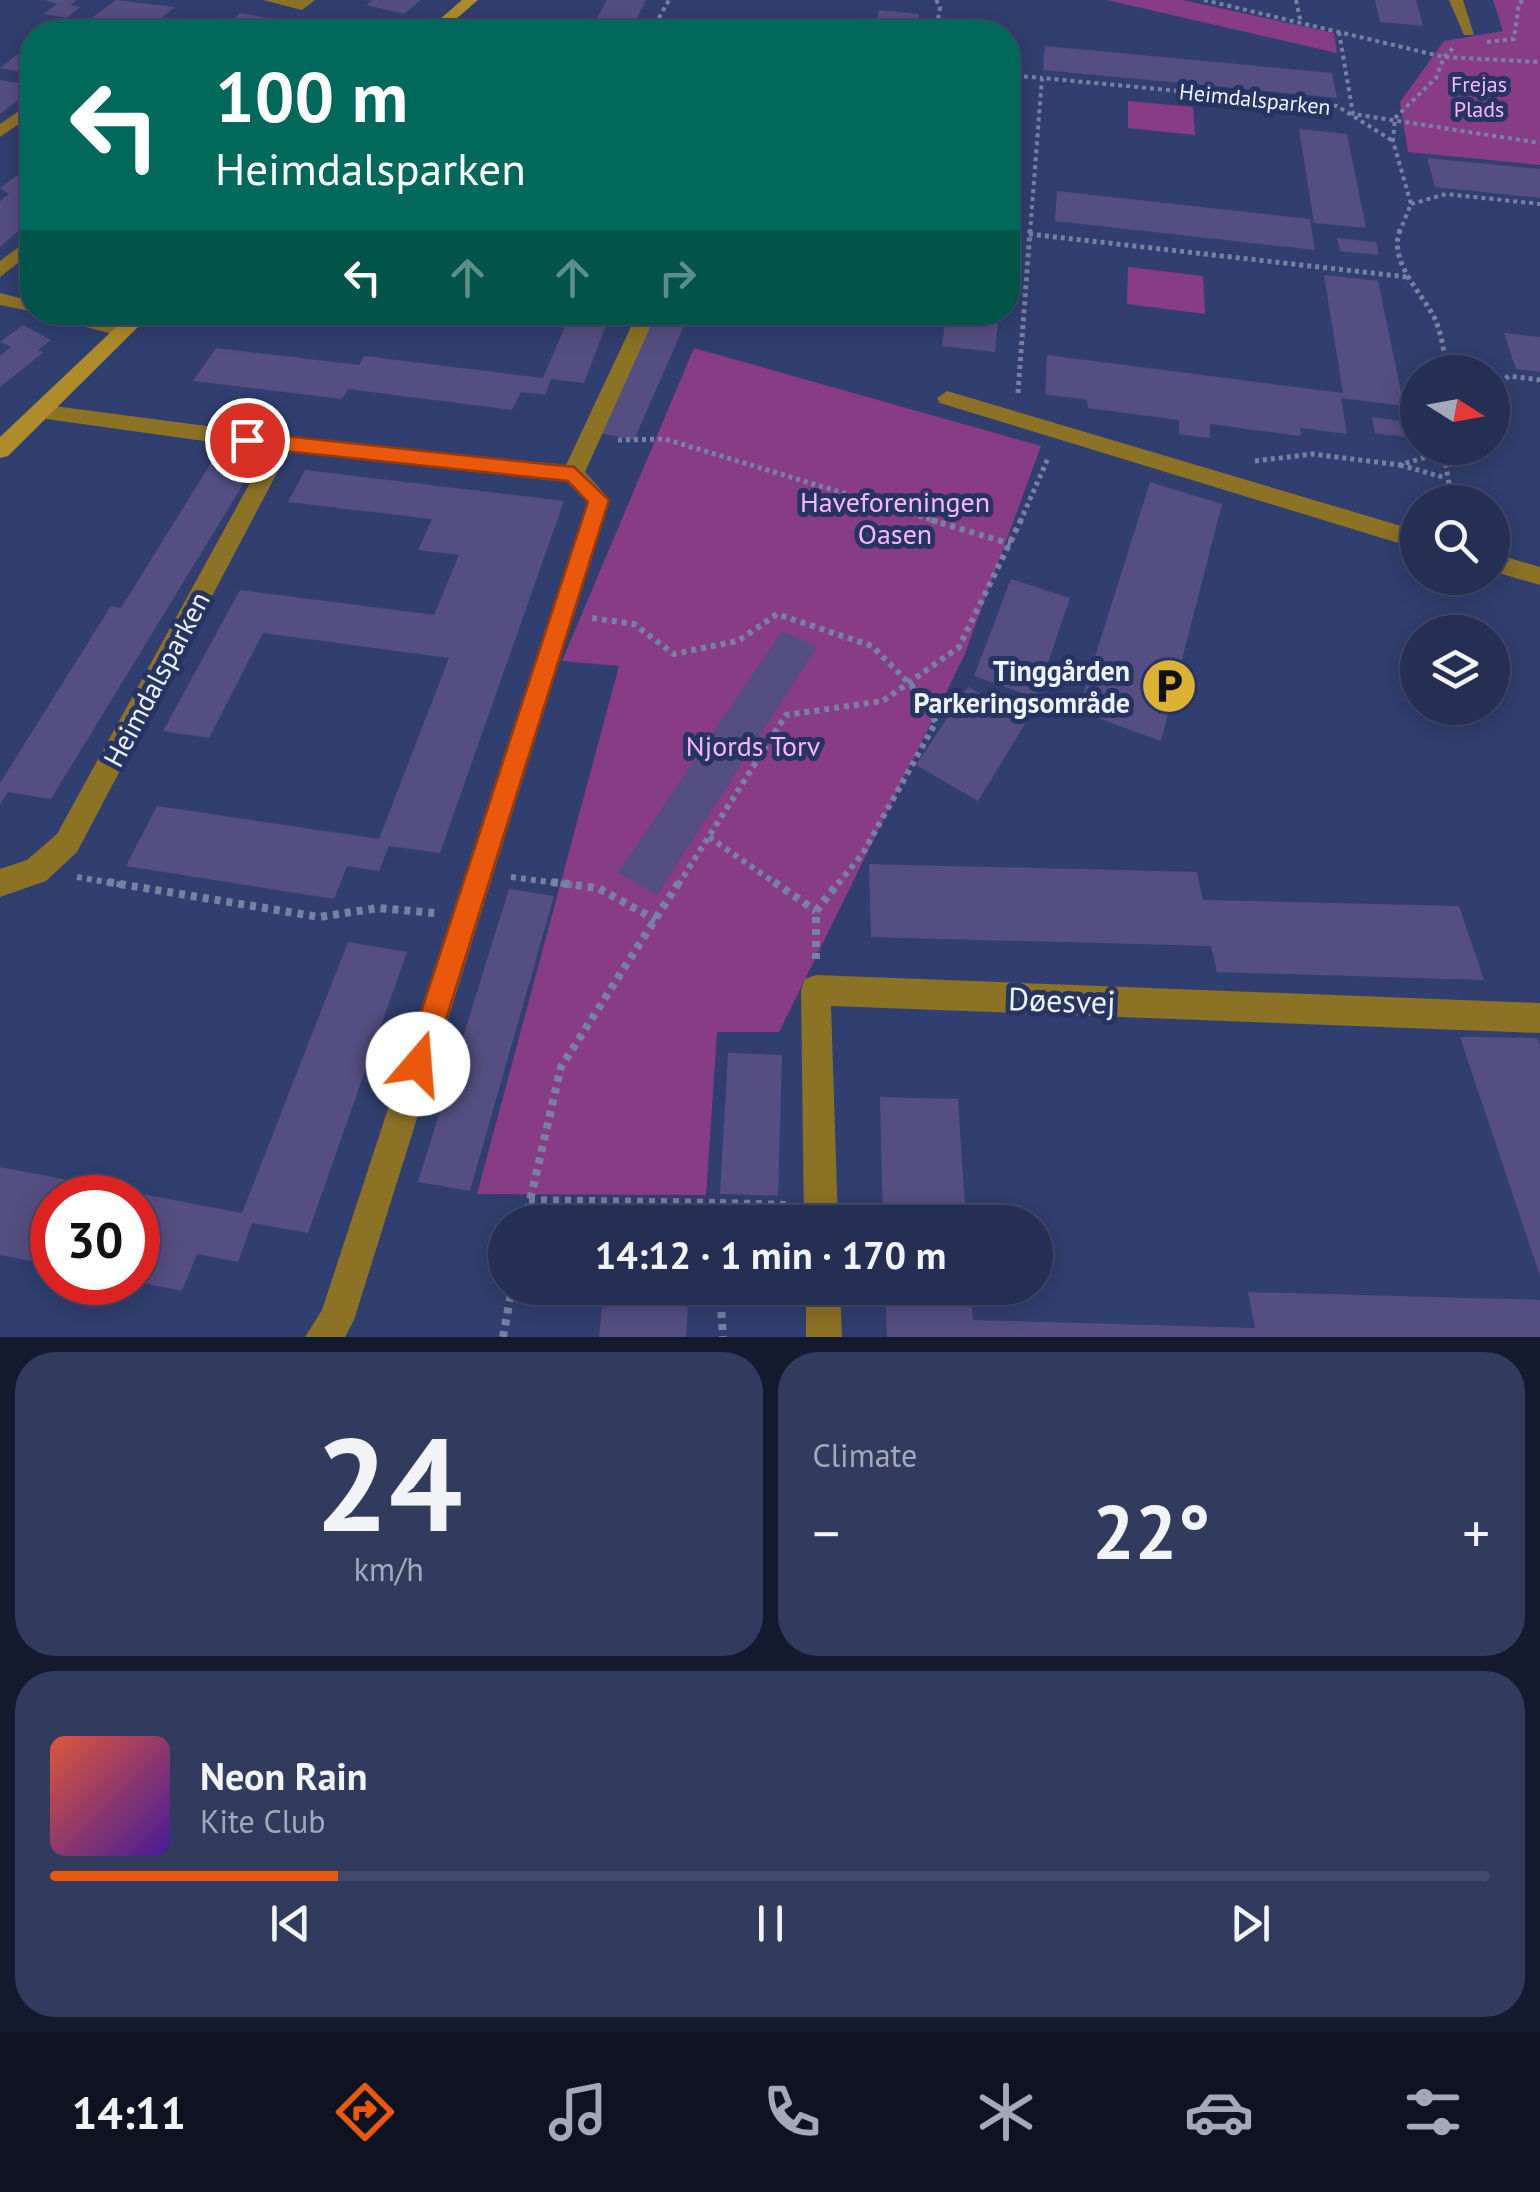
<!DOCTYPE html>
<meta charset="utf-8">
<style>
body{margin:0;font-family:"PT Sans",sans-serif;background:#303b5d;color:#f1f3f6;height:100vh;display:flex;flex-direction:column;font-size:38px;white-space:nowrap}
*{box-sizing:border-box;margin:0}
p{font-size:32px;color:#a3a9b8}
.icon{flex:none;width:55px;height:55px;fill:none;stroke:currentColor;stroke-width:2;stroke-linecap:round;stroke-linejoin:round}
.map{position:relative;height:1337px;overflow:hidden}
.sheet{display:flex;flex-direction:column;gap:15px;padding:15px;background:#141a2e;flex:1}
.sheet>*{flex:none}
.hud{position:absolute;left:20px;top:20px;width:1000px;height:305px;border-radius:40px;box-shadow:0 5px 25px #0003,0 0 0 2px #414a6a;background:#00695c;color:#fff;overflow:hidden}
.needle{width:65px;rotate:101deg}
.fabs{position:absolute;left:1400px;top:355px;display:grid;gap:20px}
.fabs a{display:grid;place-items:center;width:110px;height:110px;border-radius:50%;background:#242f53;box-shadow:0 5px 25px #0003,0 0 0 2px #414a6a;font-size:50px}
.speed{position:absolute;left:30px;top:1175px;display:flex;gap:20px;font-size:50px;font-weight:700;text-align:center}
.speed>*{display:grid;place-content:center;width:130px;height:130px;border-radius:50%;background:#242f53;box-shadow:0 5px 25px #0003,0 0 0 2px #414a6a;line-height:1}
.speed .limit{border:15px solid #d22;background:#fff;color:#111}
.pin{position:absolute;display:grid;place-items:center;width:85px;height:85px;color:#fff;margin:-42px;border:5px solid #fff;border-radius:50%;box-shadow:0 2px 10px #0007}
.me{position:absolute;width:110px;margin:-55px;rotate:18deg;stroke-linejoin:round;filter:drop-shadow(0 0 8px #0008)}
.turn{display:flex;align-items:center;gap:35px;height:210px;padding:0 30px;font-size:45px}
.turn .icon{width:130px;height:130px;stroke-width:2.5}
.turn b{display:block;font-size:70px;line-height:85px}
.lanes{display:flex;align-items:center;height:95px;padding:0 30px;background:#0003;justify-content:center;gap:50px;direction:ltr}
.lanes .off{opacity:.35}
.big{font-size:75px;font-weight:700;line-height:1.1}
.sheet .widget{flex:1;display:flex;flex-direction:column;justify-content:center;gap:15px;min-width:0;padding:0 35px;border-radius:40px;background:#303b5d}
.sheet .dial{align-items:center;gap:0}
.dial b{font-size:130px;line-height:1}
.song{display:flex;align-items:center;gap:30px}
.cover{width:120px;height:120px;border-radius:15px;background:linear-gradient(135deg,hsl(10 70% 55%),hsl(260 70% 35%))}
.played{height:10px;border-radius:5px;background:linear-gradient(90deg,#ea580c 20%,#414a6a 20%)}
.keys{display:flex;justify-content:space-around;direction:ltr}
.heat{display:flex;justify-content:space-between;align-items:center;font-size:55px;direction:ltr}
.sheet .tiles{flex:1;display:grid;gap:15px;grid-template-columns:1fr 1fr}
.widget:last-child{grid-column:span 2}
.trip{position:absolute;left:488px;top:1205px;width:565px;height:100px;border-radius:50px;background:#242f53;box-shadow:0 5px 25px #0003,0 0 0 2px #414a6a;font-weight:700;line-height:100px;text-align:center}
.menu{display:flex;height:160px;justify-content:space-around;align-items:center;background:#0e1321;color:#a3a9b8}
.menu .icon{width:70px;height:70px}
.menu .current{color:#ea580c}
.menu b{font-size:45px;color:#f1f3f6}
.map>svg:first-child{display:block}
</style>
<div class="map">
<svg width="1540" height="1337" viewBox="0 0 1540 1337">
<rect width="100%" height="100%" fill="#303f6f"/>
<g fill="#893c86">
<path d="M 1107,0 L 1183,0 L 1334,33 L 1337,53 Z"/>
<path d="M 1493,0 L 1540,0 L 1540,165 L 1408,152 L 1400,102 L 1444,41 L 1503,31 Z"/>
<path d="M 1128,101 L 1193,107 L 1195,135 L 1128,128 Z"/>
<path d="M 1128,267 L 1203,276 L 1205,314 L 1127,304 Z"/>
<path d="M 694,348 L 1041,446 L 964,656 L 779,1032 L 717,1032 L 706,1195 L 477,1194 L 619,666 L 562,661 Z"/>
</g>
<g fill="#554e82">
<path d="M 45,0 L 77,0 L 70,5 L 81,7 L 66,18 L 43,14 L 57,4 Z"/>
<path d="M 116,0 L 175,7 L 162,17 L 175,20 L 159,32 L 140,32 L 149,26 L 147,21 L 134,18 L 123,19 L 106,32 L 79,27 Z"/>
<path d="M 373,0 L 421,0 L 404,14 L 366,5 Z"/>
<path d="M 607,0 L 646,0 L 630,32 L 589,32 Z"/>
<path d="M 1375,0 L 1416,0 L 1423,26 L 1380,22 Z"/>
<path d="M 879,10 L 919,14 L 915,32 L 874,32 Z"/>
<path d="M 240,13 L 274,19 L 258,32 L 221,32 Z"/>
<path d="M 1045,46 L 1332,73 L 1337,98 L 1043,70 Z"/>
<path d="M 16,55 L 32,58 L 32,89 L 0,114 L 0,80 L 18,83 L 30,74 L 0,68 Z"/>
<path d="M 1008,101 L 1020,102 L 1011,190 L 1008,190 Z"/>
<path d="M 1299,129 L 1347,134 L 1366,228 L 1314,223 Z"/>
<path d="M 1427,158 L 1540,169 L 1540,198 L 1435,187 Z"/>
<path d="M 16,176 L 32,176 L 32,219 L 0,247 L 0,201 L 9,194 L 0,188 Z"/>
<path d="M 1057,191 L 1310,219 L 1315,250 L 1055,221 Z"/>
<path d="M 1337,238 L 1376,242 L 1379,255 L 1340,251 Z"/>
<path d="M 1324,275 L 1378,281 L 1404,406 L 1341,398 L 1347,434 L 1300,428 L 1301,436 L 1210,424 L 1210,438 L 1179,434 L 1179,420 L 1088,408 L 1087,400 L 1045,394 L 1047,355 L 1343,393 Z"/>
<path d="M 571,312 L 611,312 L 584,383 L 551,379 L 545,395 L 521,392 L 512,410 L 348,389 L 342,399 L 193,381 L 216,348 L 359,365 L 364,356 L 543,378 Z"/>
<path d="M 946,312 L 999,312 L 995,352 L 942,346 Z"/>
<path d="M 656,314 L 687,319 L 634,440 L 600,433 Z"/>
<path d="M 23,325 L 51,340 L 38,350 L 44,352 L 0,387 L 0,356 L 11,347 L 0,342 Z"/>
<path d="M 1504,333 L 1540,337 L 1540,372 L 1516,369 Z"/>
<path d="M 1372,417 L 1417,423 L 1418,439 L 1375,433 Z"/>
<path d="M 211,463 L 253,468 L 51,799 L 8,792 L 0,805 L 0,783 L 111,606 L 121,608 Z"/>
<path d="M 305,470 L 564,501 L 440,853 L 389,846 L 379,871 L 347,866 L 334,899 L 126,866 L 157,806 L 379,839 L 449,658 L 263,633 L 209,738 L 163,731 L 240,590 L 434,615 L 459,555 L 418,550 L 432,519 L 288,502 Z"/>
<path d="M 1150,482 L 1222,504 L 1161,741 L 1078,711 Z"/>
<path d="M 1011,579 L 1070,598 L 1036,698 L 974,676 Z"/>
<path d="M 782,631 L 817,647 L 657,895 L 618,873 Z"/>
<path d="M 968,687 L 1028,719 L 978,801 L 916,765 Z"/>
<path d="M 869,864 L 1197,872 L 1203,900 L 1459,906 L 1484,980 L 1217,972 L 1211,946 L 871,937 Z"/>
<path d="M 509,889 L 554,896 L 470,1191 L 418,1182 Z"/>
<path d="M 348,942 L 407,952 L 308,1233 L 252,1223 L 238,1262 L 197,1254 L 182,1291 L 138,1282 L 138,1198 L 52,1198 L 52,1265 L 0,1255 L 0,1167 L 242,1213 Z"/>
<path d="M 1460,1037 L 1537,1038 L 1540,1045 L 1540,1276 Z"/>
<path d="M 728,1053 L 782,1055 L 778,1196 L 720,1194 Z"/>
<path d="M 880,1097 L 958,1099 L 966,1222 L 883,1222 Z"/>
<path d="M 604,1288 L 689,1288 L 686,1337 L 599,1337 Z"/>
<path d="M 885,1288 L 971,1288 L 973,1320 L 1255,1328 L 1248,1292 L 1540,1300 L 1540,1337 L 887,1337 Z"/>
</g>
<g fill="none" stroke-linecap="round" stroke-linejoin="round">
<g stroke="#7681a4" stroke-width="4" stroke-dasharray="4 4" stroke-linecap="butt">
<path d="M 936,0 L 940,7 L 936,32"/>
<path d="M 1204,0 L 1444,57 L 1540,62"/>
<path d="M 1296,0 L 1301,23"/>
<path d="M 651,32 L 669,0"/>
<path d="M 1339,32 L 1353,114 L 1540,143"/>
<path d="M 1487,42 L 1514,39 L 1519,3 L 1524,0"/>
<path d="M 1008,75 L 1042,78"/>
<path d="M 1411,204 L 1446,194 L 1540,204"/>
<path d="M 1030,233 L 1042,78 L 1337,106 L 1393,141"/>
<path d="M 1399,233 L 1411,204 L 1393,141 L 1395,118 L 1436,78 L 1444,57 L 1455,46"/>
</g>
<g stroke="#7681a4" stroke-width="5" stroke-dasharray="4 4" stroke-linecap="butt">
<path d="M 1400,230 C 1388,261 1421,292 1434,317 C 1442,333 1444,355 1448,372"/>
<path d="M 1029,234 L 1407,277"/>
<path d="M 1492,387 L 1509,376 L 1540,380"/>
<path d="M 1018,393 L 1030,230"/>
<path d="M 618,440 L 665,439 L 939,522"/>
<path d="M 1443,448 L 1452,502"/>
<path d="M 1255,461 L 1313,454 L 1399,465 L 1441,453"/>
<path d="M 1400,465 L 1446,478"/>
<path d="M 1020,522 L 1049,456"/>
</g>
<g stroke="#7681a4" stroke-width="6" stroke-dasharray="5 5" stroke-linecap="butt">
<path d="M 931,520 L 1011,544"/>
<path d="M 592,618 L 634,624 L 674,654 L 738,641 L 777,614 L 872,646 L 911,685 L 936,722 L 863,853 L 837,885"/>
<path d="M 709,837 L 778,885"/>
<path d="M 77,877 L 123,885"/>
<path d="M 511,877 L 572,885"/>
<path d="M 678,885 L 786,715 L 883,701 L 959,647 L 1021,520"/>
</g>
<g stroke="#7681a4" stroke-width="8" stroke-dasharray="6 6" stroke-linecap="butt">
<path d="M 108,882 L 319,917 L 378,908 L 435,913"/>
<path d="M 552,882 L 598,888 L 656,920"/>
<path d="M 774,882 L 816,911"/>
<path d="M 816,959 L 816,911 L 839,882"/>
<path d="M 529,1200 L 720,1203 L 719,1222"/>
<path d="M 720,1203 L 789,1205"/>
<path d="M 525,1222 L 561,1067 L 679,882"/>
<path d="M 720,1288 L 723,1337"/>
<path d="M 503,1337 L 512,1288"/>
</g>
<g fill="#8c7225" fill-rule="evenodd">
<path d="M 263,0 L 315,0 L 302,10 Z"/>
<path d="M 1449,0 L 1463,0 L 1474,35 L 1464,35 Z"/>
<path d="M 439,21 L 490,32 L 434,28 L 434,22 Z"/>
<path d="M 32,102 L 32,115 L 0,137 L 0,124 Z"/>
<path d="M 32,237 L 32,252 L 0,277 L 0,261 Z"/>
<path d="M 0,293 L 32,301 L 35,312 L 0,305 Z"/>
<path d="M 44,312 L 81,312 L 132,325 L 135,330 L 125,337 L 46,317 Z"/>
<path d="M 638,312 L 657,312 L 585,472 L 610,500 L 354,1320 L 345,1337 L 305,1337 L 322,1310 L 587,502 L 567,482 L 288,452 L 77,852 L 46,881 L 0,897 L 0,869 L 27,860 L 57,834 L 268,450 L 39,418 L 29,411 L 39,404 L 282,436 L 566,465 Z"/>
<path d="M 947,391 L 1418,531 L 1418,549 L 940,403 L 937,398 Z"/>
<path d="M 1492,553 L 1540,567 L 1540,585 L 1492,571 Z"/>
<path d="M 816,975 L 1540,1003 L 1540,1033 L 831,1006 L 838,1222 L 804,1222 L 801,990 L 805,979 Z"/>
<path d="M 806,1288 L 840,1288 L 842,1337 L 806,1337 Z"/>
</g>
<g fill="#ae8c29" fill-rule="evenodd">
<path d="M 462,0 L 478,0 L 441,32 L 425,32 Z"/>
<path d="M 132,312 L 153,312 L 8,456 L 0,458 L 0,437 Z"/>
</g>
</g>
<path fill="#ea580c" stroke="#983908" stroke-width="2.5" d="M 247,432 L 574,467 L 609,500 L 432,1064 L 428,1074 L 418,1078 L 408,1074 L 404,1064 L 588,502 L 568,481 L 247,447 L 238,440 Z"/>
<defs>
<g id="parking-disc" transform="scale(2.875)"><circle r="9.5" fill="#dcb233" stroke="#263463"/><path d="M-3.5-5.5H1a3.5 3.5 0 0 1 0 7H-1V5.5H-3.5ZM-1-3.4V-.6H.8a1.4 1.4 0 0 0 0-2.8Z" fill="#111"/></g>
</defs>
<g fill-rule="evenodd">
<use href="#parking-disc" x="1169" y="686"/>
</g>
<g text-anchor="middle" dominant-baseline="central" stroke-width="10" stroke-linejoin="round" paint-order="stroke">
<g font-size="22" fill="#fcb7f7" stroke="#263463">
<text x="1479" y="84">Frejas<tspan x="1479" dy="25">Plads</tspan></text>
</g>
<g font-size="22" fill="#eef3ff" stroke="#263463">
<text transform="translate(1255 99) rotate(6)">Heimdalsparken</text>
</g>
<g font-size="28" fill="#fcb7f7" stroke="#263463">
<text x="895" y="501">Haveforeningen<tspan x="895" dy="32">Oasen</tspan></text>
<text x="753" y="745">Njords Torv</text>
</g>
<g font-size="28" font-weight="bold" fill="#eef3ff" stroke="#263463" text-anchor="end">
<text x="1130" y="670">Tinggården<tspan x="1130" dy="32">Parkeringsområde</tspan></text>
</g>
<g font-size="28" fill="#eef3ff" stroke="#263463">
<text transform="translate(156 679) rotate(-62)">Heimdalsparken</text>
</g>
<g font-size="32" fill="#eef3ff" stroke="#263463">
<text transform="translate(1062 1000) rotate(2)">Døesvej</text>
</g>
</g>
</svg>
<div class="fabs">
<a><svg class="needle" viewBox="-14 -14 28 28"><path d="M0-13l5 13h-10z" fill="#e53935"/><path d="M0 13l5-13h-10z" fill="#a3a9b8"/></svg></a>
<a><svg class="icon" aria-label="search" viewBox="0 0 24 24"><circle cx="10" cy="10" r="6"/><path d="M15 15l6 6"/></svg></a>
<a><svg class="icon" aria-label="layers" viewBox="0 0 24 24"><path d="M12 4l9 5-9 5-9-5zM3 14l9 5 9-5"/></svg></a>
</div>
<div class="speed"><div class="limit">30</div></div>
<div class="pin" style="left:247px;top:440px;background:#d93025"><svg class="icon" aria-label="arrive" viewBox="0 0 24 24"><path d="M6 21V4h12l-3 4 3 4H6"/></svg></div>
<svg class="me" style="left:418px;top:1064px" viewBox="-20 -20 40 40"><circle r="19" fill="#fff"/><path d="M0-13L10 11 0 6-10 11z" fill="#ea580c"/></svg>
<div class="trip">14:12 · 1 min · 170 m</div>
<div class="hud">
<div class="turn"><svg class="icon" aria-label="left" viewBox="0 0 24 24"><path d="M17 20v-9H6M10 6l-5 5 5 5"/></svg><div><b>100 m</b>Heimdalsparken</div></div>
<div class="lanes"><svg class="icon" aria-label="left" viewBox="0 0 24 24"><path d="M17 20v-9H6M10 6l-5 5 5 5"/></svg><svg class="icon off" aria-label="ahead" viewBox="0 0 24 24"><path d="M12 20V5M6 11l6-6 6 6"/></svg><svg class="icon off" aria-label="ahead" viewBox="0 0 24 24"><path d="M12 20V5M6 11l6-6 6 6"/></svg><svg class="icon off" aria-label="right" viewBox="0 0 24 24"><path d="M7 20v-9h11M14 6l5 5-5 5"/></svg></div>
</div>
</div>
<section class="sheet">
<div class="tiles">
<div class="widget dial"><b>24</b><p>km/h</p></div>
<div class="widget"><p>Climate</p>
<div class="heat"><a>−</a><b class="big">22°</b><a>+</a></div>
</div>
<div class="widget">
<div class="song"><i class="cover"></i><div><b>Neon Rain</b><p>Kite Club</p></div></div>
<div class="played"></div>
<div class="keys"><svg class="icon" aria-label="previous" viewBox="0 0 24 24"><path d="M18 5L8 12l10 7zM5 5v14"/></svg><svg class="icon" aria-label="pause" viewBox="0 0 24 24"><path d="M8 5v14M16 5v14"/></svg><svg class="icon" aria-label="next" viewBox="0 0 24 24"><path d="M6 5l10 7-10 7zM19 5v14"/></svg></div>
</div>
</div>
</section>
<nav class="menu">
<b>14:11</b>
<svg class="icon current" aria-label="directions" viewBox="0 0 24 24"><path d="M12 3l9 9-9 9-9-9zM9 14v-3h6M13 9l2 2-2 2"/></svg>
<svg class="icon" aria-label="music" viewBox="0 0 24 24"><path d="M9 18V5l10-2v13"/><circle cx="6" cy="18" r="3"/><circle cx="16" cy="16" r="3"/></svg>
<svg class="icon" aria-label="phone" viewBox="0 0 24 24"><path d="M5 4h4l2 5-3 2q2 4 5 5l2-3 5 2v4C11 20 4 13 5 4z"/></svg>
<svg class="icon" aria-label="climate" viewBox="0 0 24 24"><path d="M12 3v18M4 7l16 10M4 17L20 7"/></svg>
<svg class="icon" aria-label="car" viewBox="0 0 24 24"><path d="M5 17H2v-5l4-1 3-4h7l3 4 3 1v5h-3M9 17h6M6 11h13"/><circle cx="7" cy="17" r="2"/><circle cx="17" cy="17" r="2"/></svg>
<svg class="icon" aria-label="filters" viewBox="0 0 24 24"><path d="M4 7h16M4 17h16"/><circle cx="9" cy="7" r="2"/><circle cx="15" cy="17" r="2"/></svg>
</nav>
